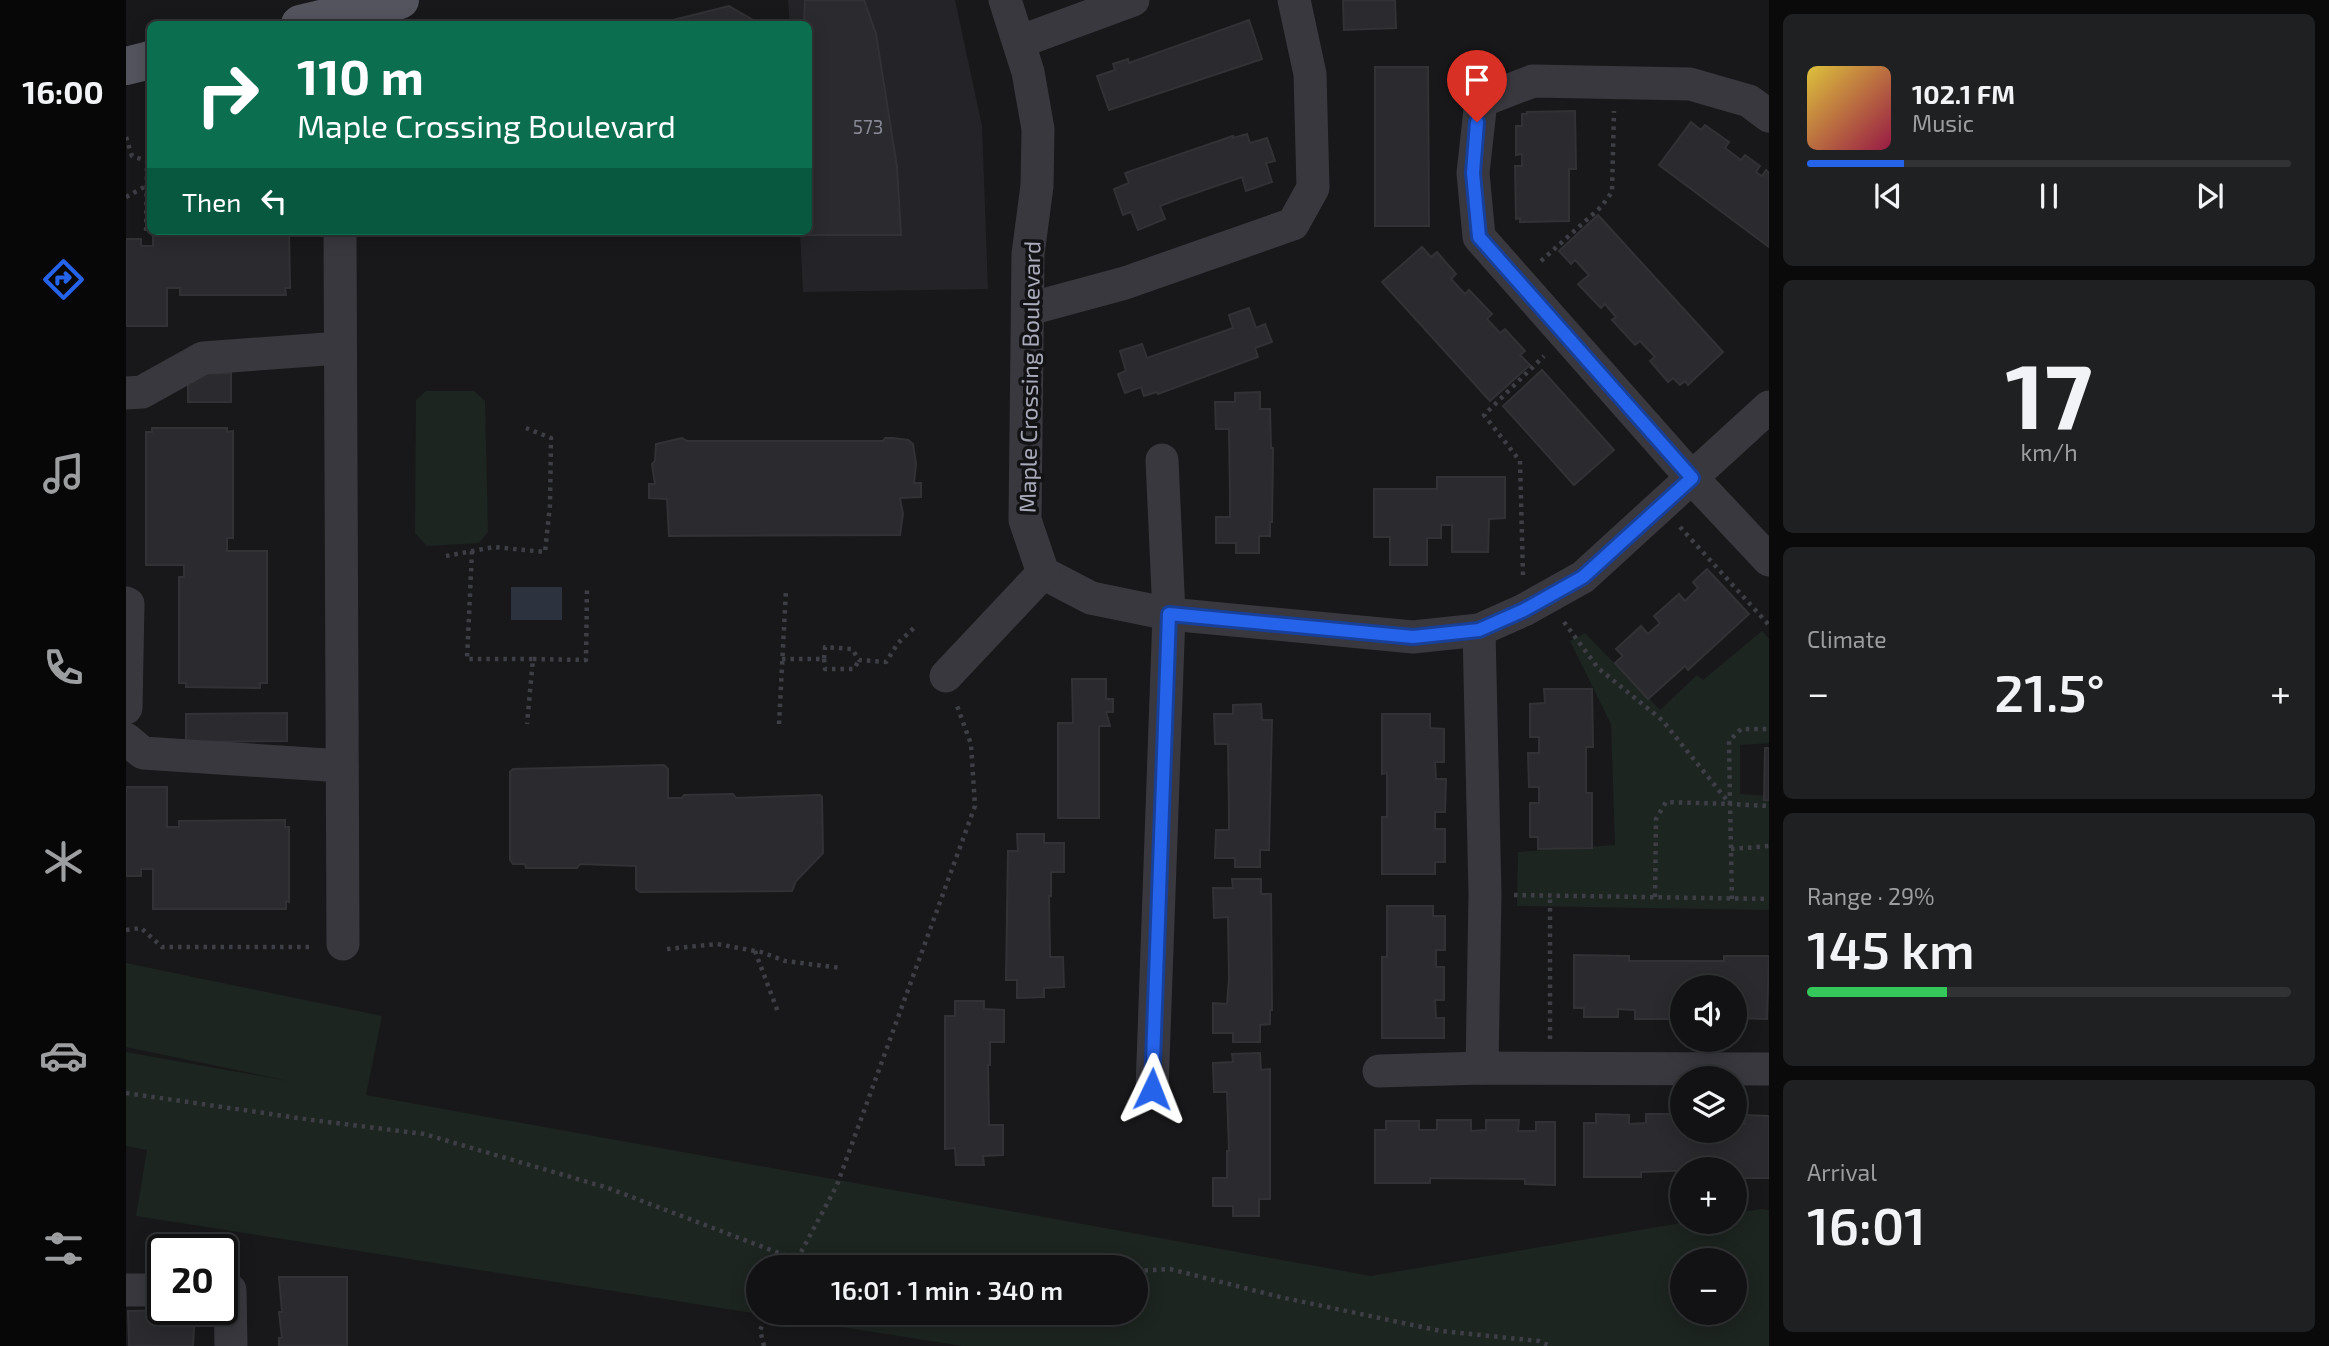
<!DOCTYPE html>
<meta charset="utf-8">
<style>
body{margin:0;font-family:"Exo 2",sans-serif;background:#1f2022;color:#f1f3f6;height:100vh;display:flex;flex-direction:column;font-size:26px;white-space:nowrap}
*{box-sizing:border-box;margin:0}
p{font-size:23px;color:#9c9ea0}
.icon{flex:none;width:38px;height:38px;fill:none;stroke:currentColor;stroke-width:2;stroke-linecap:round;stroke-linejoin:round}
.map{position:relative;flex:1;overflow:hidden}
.sheet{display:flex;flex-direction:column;gap:14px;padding:14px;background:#0a0a0b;width:560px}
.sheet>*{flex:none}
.hud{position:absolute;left:21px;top:21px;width:665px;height:214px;border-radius:10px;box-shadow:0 4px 18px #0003,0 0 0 2px #313234;background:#0b6e4f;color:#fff;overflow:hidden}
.controls{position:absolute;left:1544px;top:975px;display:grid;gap:14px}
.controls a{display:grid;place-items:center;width:77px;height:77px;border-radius:50%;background:#121214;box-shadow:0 4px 18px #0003,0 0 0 2px #313234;font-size:35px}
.speed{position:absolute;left:21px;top:1234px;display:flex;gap:14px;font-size:35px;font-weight:700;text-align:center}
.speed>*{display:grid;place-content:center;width:91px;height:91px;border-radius:50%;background:#121214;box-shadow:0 4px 18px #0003,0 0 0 2px #313234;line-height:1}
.speed .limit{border:4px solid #111;border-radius:10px;background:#fff;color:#111}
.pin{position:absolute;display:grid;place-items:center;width:60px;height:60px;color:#fff;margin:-72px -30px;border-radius:50% 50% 50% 0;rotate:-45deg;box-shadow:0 0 7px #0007}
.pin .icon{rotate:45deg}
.me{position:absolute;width:77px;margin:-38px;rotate:2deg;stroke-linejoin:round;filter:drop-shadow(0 0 5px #0008)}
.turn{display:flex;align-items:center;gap:24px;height:147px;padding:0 35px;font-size:32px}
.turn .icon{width:91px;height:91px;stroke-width:2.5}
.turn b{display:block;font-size:49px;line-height:60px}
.then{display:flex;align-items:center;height:66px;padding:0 35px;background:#0003;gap:14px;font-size:26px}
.big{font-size:52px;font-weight:600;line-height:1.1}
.sheet .widget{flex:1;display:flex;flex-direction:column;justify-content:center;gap:10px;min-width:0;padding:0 24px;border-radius:10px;background:#1f2022}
.sheet .dial{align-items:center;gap:0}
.dial b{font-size:91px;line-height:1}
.song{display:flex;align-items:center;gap:21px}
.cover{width:84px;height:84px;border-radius:10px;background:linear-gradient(135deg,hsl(50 70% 55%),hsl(340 70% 35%))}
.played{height:7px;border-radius:4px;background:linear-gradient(90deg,#2563eb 20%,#313234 20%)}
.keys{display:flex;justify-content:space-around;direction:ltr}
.heat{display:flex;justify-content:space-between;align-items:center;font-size:38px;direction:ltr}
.charge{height:10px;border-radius:5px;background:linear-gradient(90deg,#34c759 29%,#313234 0)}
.trip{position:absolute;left:620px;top:1255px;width:402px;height:70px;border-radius:35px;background:#121214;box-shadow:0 4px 18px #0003,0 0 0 2px #313234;font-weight:600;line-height:70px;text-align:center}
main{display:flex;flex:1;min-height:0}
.tabs{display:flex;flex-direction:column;width:126px;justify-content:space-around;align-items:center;background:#070708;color:#9c9ea0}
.tabs .icon{width:49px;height:49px}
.tabs .selected{color:#2563eb}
.tabs b{font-size:32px;color:#f1f3f6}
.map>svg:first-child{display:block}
</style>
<main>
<nav class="tabs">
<b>16:00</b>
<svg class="icon selected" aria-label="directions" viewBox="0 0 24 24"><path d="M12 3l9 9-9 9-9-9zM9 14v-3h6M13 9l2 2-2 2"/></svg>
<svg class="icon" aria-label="music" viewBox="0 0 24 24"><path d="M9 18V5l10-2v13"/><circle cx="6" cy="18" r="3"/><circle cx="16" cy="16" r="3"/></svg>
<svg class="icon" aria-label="phone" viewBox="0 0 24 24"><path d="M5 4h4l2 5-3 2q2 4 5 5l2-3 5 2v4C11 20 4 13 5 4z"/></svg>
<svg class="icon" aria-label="climate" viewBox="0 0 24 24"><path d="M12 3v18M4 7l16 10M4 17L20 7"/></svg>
<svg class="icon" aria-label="car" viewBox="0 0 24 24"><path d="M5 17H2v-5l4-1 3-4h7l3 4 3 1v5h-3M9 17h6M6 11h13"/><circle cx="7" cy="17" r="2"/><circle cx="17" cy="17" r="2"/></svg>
<svg class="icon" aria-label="filters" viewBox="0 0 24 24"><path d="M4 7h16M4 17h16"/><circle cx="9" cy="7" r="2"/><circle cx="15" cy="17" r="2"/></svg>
</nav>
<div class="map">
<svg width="1643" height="1346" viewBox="0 0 1643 1346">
<rect width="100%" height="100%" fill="#18181a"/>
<path fill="#242327" d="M 662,0 L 829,0 L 856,126 L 862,289 L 677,292 L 674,231 L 682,231 L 682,24 L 664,24 Z"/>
<g fill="#1d2520" fill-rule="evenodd">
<path d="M 300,391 L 348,391 L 359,401 L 362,532 L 353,543 L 301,546 L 289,533 L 290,400 Z"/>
<path d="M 1636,631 L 1643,639 L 1643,743 L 1614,745 L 1614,794 L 1643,796 L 1643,910 L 1391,906 L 1392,852 L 1489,845 L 1485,724 L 1444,641 L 1459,633 L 1534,710 L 1571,675 L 1577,680 Z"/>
<path d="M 0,963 L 256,1016 L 240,1095 L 1245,1276 L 1561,1222 L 1608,1222 L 1608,1213 L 1635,1209 L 1643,1210 L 1643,1346 L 837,1346 L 10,1216 L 21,1150 L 0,1146 L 0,1052 L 163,1081 L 0,1047 ZM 1608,1260 L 1608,1312 L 1556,1312 L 1556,1260 ZM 1010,1267 L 1010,1312 L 632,1312 L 632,1267 Z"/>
</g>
<rect fill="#2c333f" x="385" y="587" width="51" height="33"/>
<g fill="#2b2a2e" stroke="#323136" stroke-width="2">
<path d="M 679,0 L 738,0 L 750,34 L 771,167 L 775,235 L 676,235 L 676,231 L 682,231 L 682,24 L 678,24 Z"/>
<path d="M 1217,0 L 1269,0 L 1270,28 L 1218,30 Z"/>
<path d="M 603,6 L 634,24 L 531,24 Z"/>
<path d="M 1123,20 L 1136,59 L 983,110 L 971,76 L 989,70 L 987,64 L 1002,59 L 1003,63 Z"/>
<path d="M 1249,67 L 1302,67 L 1303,226 L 1249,226 Z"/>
<path d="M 1449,111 L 1450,169 L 1443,169 L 1443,221 L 1394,222 L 1394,218 L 1390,219 L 1389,166 L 1396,166 L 1396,154 L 1390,155 L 1390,126 L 1396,126 L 1396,114 L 1401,114 L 1401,112 Z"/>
<path d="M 1565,122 L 1575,130 L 1579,125 L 1603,142 L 1599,148 L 1615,160 L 1619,155 L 1634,166 L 1630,172 L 1636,176 L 1640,170 L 1643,173 L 1643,247 L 1533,165 Z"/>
<path d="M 1121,134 L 1124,143 L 1141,138 L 1149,161 L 1140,163 L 1146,182 L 1120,191 L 1116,177 L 1055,198 L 1034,206 L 1039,219 L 1012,230 L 1005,212 L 997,215 L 988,189 L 1003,183 L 999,173 L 1107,136 L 1107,138 Z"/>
<path d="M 1472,215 L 1597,352 L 1562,385 L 1559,381 L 1554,385 L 1547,378 L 1542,382 L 1524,361 L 1529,357 L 1514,341 L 1509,345 L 1486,320 L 1490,317 L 1479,304 L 1475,308 L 1452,284 L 1463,275 L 1449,260 L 1445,264 L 1433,251 Z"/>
<path d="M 27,231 L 163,231 L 164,288 L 159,288 L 160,295 L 54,295 L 54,288 L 41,288 L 41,326 L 0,326 L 0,239 L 15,239 L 15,246 L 27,246 Z"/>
<path d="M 1296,247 L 1305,257 L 1311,252 L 1330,274 L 1325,279 L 1339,294 L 1343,290 L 1366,314 L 1361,319 L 1374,333 L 1379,329 L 1399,351 L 1394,355 L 1404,365 L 1364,401 L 1256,282 Z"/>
<path d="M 1123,308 L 1130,328 L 1139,324 L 1146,342 L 1129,348 L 1132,357 L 1032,394 L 1031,392 L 1018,396 L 1015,387 L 999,393 L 992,374 L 1000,371 L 994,351 L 1016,344 L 1021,358 L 1107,328 L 1103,315 Z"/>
<path d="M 1416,370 L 1488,450 L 1448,485 L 1377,406 Z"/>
<path d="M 105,373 L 105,402 L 62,402 L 62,374 Z"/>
<path d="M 1134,392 L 1134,409 L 1144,409 L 1145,448 L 1147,448 L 1146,522 L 1144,522 L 1144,536 L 1133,536 L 1133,553 L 1110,553 L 1110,543 L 1090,543 L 1090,517 L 1104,517 L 1104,493 L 1103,429 L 1090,429 L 1089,402 L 1109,402 L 1109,393 Z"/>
<path d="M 26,428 L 101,428 L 101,432 L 107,431 L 107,538 L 101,538 L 101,551 L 141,551 L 141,683 L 134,683 L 134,688 L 60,687 L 60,683 L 53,683 L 53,577 L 58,577 L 58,565 L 20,565 L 20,432 L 26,432 Z"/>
<path d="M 556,438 L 561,441 L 757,441 L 759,438 L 767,438 L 782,440 L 787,444 L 790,464 L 788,483 L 795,483 L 795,497 L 774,498 L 777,514 L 774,535 L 543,536 L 541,499 L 523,498 L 523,484 L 529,484 L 526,464 L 529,461 L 530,444 Z"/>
<path d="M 1311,477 L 1379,477 L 1379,518 L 1363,519 L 1362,552 L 1326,552 L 1326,525 L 1315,525 L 1315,538 L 1301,538 L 1301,565 L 1264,565 L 1264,537 L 1248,537 L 1248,489 L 1311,489 Z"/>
<path d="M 1581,569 L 1623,614 L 1562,670 L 1559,666 L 1522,699 L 1489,663 L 1497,656 L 1490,649 L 1515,626 L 1522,634 L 1534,623 L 1528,616 L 1553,594 L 1559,601 L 1572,588 L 1567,582 Z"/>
<path d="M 946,679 L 980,679 L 980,699 L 987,699 L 987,712 L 980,712 L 984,726 L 973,726 L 973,818 L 932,818 L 932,723 L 947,723 Z"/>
<path d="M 1418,689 L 1466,689 L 1467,747 L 1460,747 L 1460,793 L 1466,793 L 1466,848 L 1412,849 L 1412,837 L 1404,837 L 1404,803 L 1413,803 L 1413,787 L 1403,787 L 1402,753 L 1413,753 L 1413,737 L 1404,737 L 1404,704 L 1419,703 Z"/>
<path d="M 1135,704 L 1136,720 L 1146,720 L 1143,850 L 1134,850 L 1134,867 L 1109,867 L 1109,858 L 1089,858 L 1090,830 L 1103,830 L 1103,808 L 1102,744 L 1089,744 L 1088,714 L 1107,714 L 1107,705 Z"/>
<path d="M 161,713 L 161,741 L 60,742 L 60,714 Z"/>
<path d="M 1256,714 L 1304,714 L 1304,728 L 1318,729 L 1318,762 L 1309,762 L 1310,779 L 1320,779 L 1319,812 L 1309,812 L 1309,829 L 1319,829 L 1319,862 L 1309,862 L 1309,874 L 1256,874 L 1256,817 L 1261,817 L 1261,773 L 1256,774 Z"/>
<path d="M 1639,748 L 1643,748 L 1643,800 L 1638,800 Z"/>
<path d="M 538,765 L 542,769 L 542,798 L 556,798 L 558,795 L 607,794 L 610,798 L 694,795 L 696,797 L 697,853 L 670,881 L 666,891 L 514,892 L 510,889 L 510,866 L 454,864 L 451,868 L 400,868 L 399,864 L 387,864 L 384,860 L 384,772 L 387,769 Z"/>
<path d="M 0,787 L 41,787 L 41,827 L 53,827 L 53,821 L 159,820 L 159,827 L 163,827 L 163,902 L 160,901 L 160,909 L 27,909 L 27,869 L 15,869 L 15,876 L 0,876 Z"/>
<path d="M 891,834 L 918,834 L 918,843 L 938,843 L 938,872 L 925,872 L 925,896 L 923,896 L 924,957 L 937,957 L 938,987 L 918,988 L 918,997 L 891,998 L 891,980 L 880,980 L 882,851 L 892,851 Z"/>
<path d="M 1106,879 L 1135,879 L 1135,894 L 1145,894 L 1146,1010 L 1144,1010 L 1144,1024 L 1134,1025 L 1134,1042 L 1107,1042 L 1107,1033 L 1087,1033 L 1087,1003 L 1101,1004 L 1103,979 L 1102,917 L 1088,918 L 1087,888 L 1107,888 Z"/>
<path d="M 1261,906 L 1307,906 L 1307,916 L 1319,916 L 1319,950 L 1310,950 L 1310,967 L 1318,967 L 1318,1000 L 1309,1000 L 1310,1018 L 1318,1018 L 1318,1038 L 1256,1038 L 1256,957 L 1261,957 Z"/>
<path d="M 1448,955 L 1503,956 L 1503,961 L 1598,961 L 1598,956 L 1643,956 L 1641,1019 L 1608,1018 L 1608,987 L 1556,987 L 1556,1010 L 1543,1010 L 1543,1019 L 1509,1019 L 1509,1010 L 1492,1009 L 1492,1017 L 1458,1017 L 1458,1008 L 1448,1008 Z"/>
<path d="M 829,1001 L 858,1001 L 858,1009 L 878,1010 L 878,1042 L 864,1042 L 864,1065 L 862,1065 L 863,1125 L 877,1125 L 877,1155 L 857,1156 L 858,1165 L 830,1165 L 829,1148 L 819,1149 L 819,1016 L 829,1016 Z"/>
<path d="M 1134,1053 L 1135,1070 L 1144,1069 L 1144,1199 L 1133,1199 L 1133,1216 L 1107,1216 L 1107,1206 L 1087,1206 L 1087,1178 L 1101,1178 L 1101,1151 L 1103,1151 L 1101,1092 L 1088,1092 L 1087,1063 L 1107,1062 L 1106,1054 Z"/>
<path d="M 1470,1114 L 1503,1115 L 1503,1124 L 1520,1123 L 1520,1114 L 1553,1114 L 1556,1130 L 1608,1130 L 1608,1124 L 1619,1124 L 1619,1115 L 1643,1116 L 1643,1178 L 1608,1178 L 1608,1169 L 1515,1172 L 1515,1177 L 1458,1177 L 1458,1123 L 1470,1123 Z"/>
<path d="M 1311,1120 L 1345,1120 L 1345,1131 L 1360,1130 L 1360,1120 L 1393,1120 L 1392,1131 L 1410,1131 L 1410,1122 L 1429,1122 L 1429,1185 L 1399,1184 L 1399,1179 L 1304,1178 L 1304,1183 L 1249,1183 L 1249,1130 L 1260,1130 L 1260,1121 L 1293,1121 L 1293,1130 L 1311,1130 Z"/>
<path d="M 153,1277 L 221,1277 L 221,1346 L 153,1346 L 153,1338 L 156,1338 L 153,1312 L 156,1312 Z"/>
<path d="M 69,1310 L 67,1346 L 3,1346 L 2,1311 Z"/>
</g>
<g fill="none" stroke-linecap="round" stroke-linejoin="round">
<g stroke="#3e3f46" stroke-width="4.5" stroke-dasharray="3.5 5" stroke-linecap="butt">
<path d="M 0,137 L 6,156 L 21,161 L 20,234"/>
<path d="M 0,197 L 20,186"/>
<path d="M 1415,261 L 1475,207 L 1486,192 L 1488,111"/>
<path d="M 1554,527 L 1643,625"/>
<path d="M 346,551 L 341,659 L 407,659 L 401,724"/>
<path d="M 320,556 L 368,547 L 419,552 L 424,505 L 425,438 L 400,428"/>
<path d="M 1397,575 L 1394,461 L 1358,415 L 1418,356"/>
<path d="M 1438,622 L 1472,668 L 1536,720 L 1604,804"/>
<path d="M 407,659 L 460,660 L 461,586"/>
<path d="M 656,659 L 698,659 L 699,647 L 726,649 L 733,660 L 760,662 L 772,643 L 791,625"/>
<path d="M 698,659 L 699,669 L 728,669 L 733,660"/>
<path d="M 653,724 L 660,590"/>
<path d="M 1605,849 L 1643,846"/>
<path d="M 1388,895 L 1643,899"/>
<path d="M 1529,897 L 1530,819 L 1540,802 L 1604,804 L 1603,741 L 1615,729 L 1643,729"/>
<path d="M 1606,899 L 1604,804 L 1643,806"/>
<path d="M 0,930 L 15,928 L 36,947 L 188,947"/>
<path d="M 541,949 L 591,944 L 635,952 L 659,961 L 715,968"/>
<path d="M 629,951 L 652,1012"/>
<path d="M 1424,1039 L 1424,896"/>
<path d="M 0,1093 L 186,1120 L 298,1134 L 482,1188 L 671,1260 L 705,1267"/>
<path d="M 667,1267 L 711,1185 L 849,806 L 845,744 L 830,703"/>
<path d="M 1010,1271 L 1044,1269 L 1154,1297 L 1315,1331 L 1413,1341 L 1424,1346"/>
<path d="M 638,1346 L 634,1330 L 643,1312"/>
</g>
<g stroke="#39383f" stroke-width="33">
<path d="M 879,0 L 902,72 L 912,129 L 911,186 L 902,254 L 899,520 L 917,573 L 965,598 L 1043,614 L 1287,637 L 1353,630 L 1398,610 L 1457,577 L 1643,407"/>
<path d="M 893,42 L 1007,0"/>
<path d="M 1643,116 L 1623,101 L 1564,84 L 1407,81 L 1355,101 L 1347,173 L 1353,237 L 1566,478 L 1643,560"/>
<path d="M 214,231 L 217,944"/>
<path d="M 903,309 L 999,283 L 1167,224 L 1187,188 L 1184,74 L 1168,0"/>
<path d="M 0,393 L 16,392 L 77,358 L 214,348"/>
<path d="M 0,603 L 2,604 L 0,708"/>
<path d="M 1353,630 L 1359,894 L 1356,1068"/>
<path d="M 820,676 L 917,573"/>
<path d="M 0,739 L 17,753 L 216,766"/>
<path d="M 1253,1071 L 1356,1068 L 1643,1069"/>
<path d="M 1026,1089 L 1043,614 L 1036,460"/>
<path d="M 0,1290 L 37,1290"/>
<path d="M 96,1290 L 104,1290 L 105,1346"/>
</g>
<g stroke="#54545e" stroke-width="38">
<path d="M 174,24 L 274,0"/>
<path d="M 0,66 L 24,60"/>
</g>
</g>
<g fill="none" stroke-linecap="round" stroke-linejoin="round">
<g stroke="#184099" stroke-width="18">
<path id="route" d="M 1026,1089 L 1043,614 L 1287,637 L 1353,630 L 1398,610 L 1457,577 L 1566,478 L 1353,237 L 1347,173 L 1351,122"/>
</g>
<use href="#route" stroke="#2563eb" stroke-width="12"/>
</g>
<g text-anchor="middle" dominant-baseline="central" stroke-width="7" stroke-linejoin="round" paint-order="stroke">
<g font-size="19" fill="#898a97">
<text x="742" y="126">573</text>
</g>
<g font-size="23" fill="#a9abbb" stroke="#131315">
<text transform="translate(903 377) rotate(-89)">Maple Crossing Boulevard</text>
</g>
</g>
</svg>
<div class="controls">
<a><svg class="icon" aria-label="sound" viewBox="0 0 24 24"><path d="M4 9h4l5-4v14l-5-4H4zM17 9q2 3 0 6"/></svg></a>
<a><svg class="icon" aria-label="layers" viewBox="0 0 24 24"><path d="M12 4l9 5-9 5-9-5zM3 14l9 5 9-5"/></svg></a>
<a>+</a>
<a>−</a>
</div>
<div class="speed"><div class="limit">20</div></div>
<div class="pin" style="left:1351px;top:122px;background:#d93025"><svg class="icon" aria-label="arrive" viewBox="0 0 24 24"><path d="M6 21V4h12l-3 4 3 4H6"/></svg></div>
<svg class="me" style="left:1026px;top:1089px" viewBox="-20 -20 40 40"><path d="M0-17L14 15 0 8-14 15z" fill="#2563eb" stroke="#fff" stroke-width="4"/></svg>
<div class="trip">16:01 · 1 min · 340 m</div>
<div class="hud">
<div class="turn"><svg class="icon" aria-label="right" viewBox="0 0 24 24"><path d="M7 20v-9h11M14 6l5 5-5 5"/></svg><div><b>110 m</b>Maple Crossing Boulevard</div></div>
<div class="then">Then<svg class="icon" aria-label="left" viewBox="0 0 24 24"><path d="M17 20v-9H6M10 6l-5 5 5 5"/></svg></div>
</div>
</div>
<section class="sheet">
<div class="widget">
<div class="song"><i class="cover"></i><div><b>102.1 FM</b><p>Music</p></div></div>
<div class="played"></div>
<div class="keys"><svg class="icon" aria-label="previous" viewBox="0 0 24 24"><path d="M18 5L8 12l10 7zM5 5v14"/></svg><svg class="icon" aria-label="pause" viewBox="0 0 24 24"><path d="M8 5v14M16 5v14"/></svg><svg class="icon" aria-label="next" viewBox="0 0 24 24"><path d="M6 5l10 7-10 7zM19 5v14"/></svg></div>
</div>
<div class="widget dial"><b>17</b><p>km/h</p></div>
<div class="widget"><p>Climate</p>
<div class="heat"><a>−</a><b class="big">21.5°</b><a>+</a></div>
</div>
<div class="widget"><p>Range · 29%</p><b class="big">145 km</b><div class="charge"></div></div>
<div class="widget"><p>Arrival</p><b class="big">16:01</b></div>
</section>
</main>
